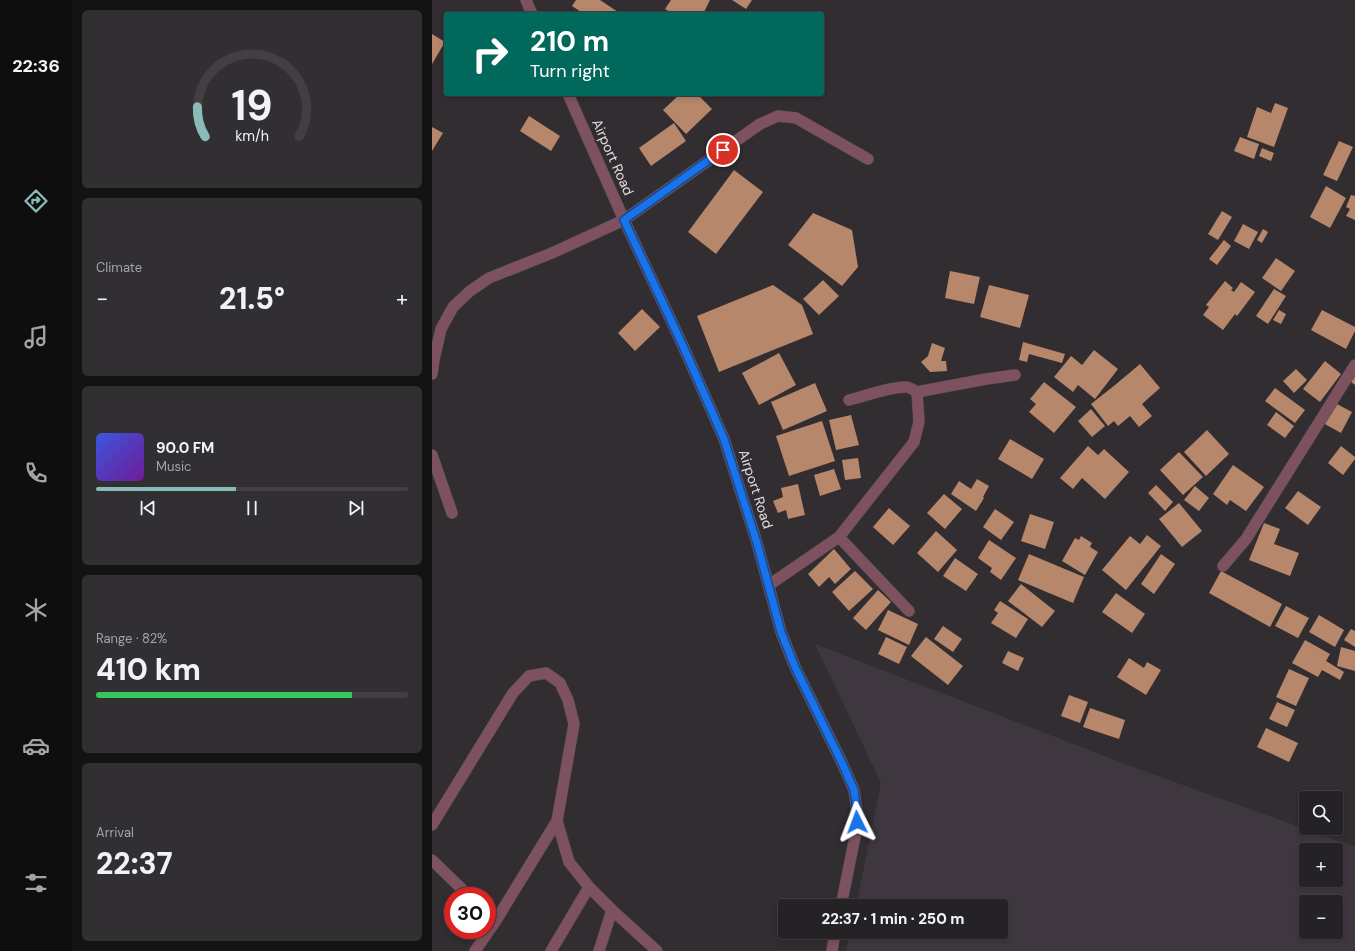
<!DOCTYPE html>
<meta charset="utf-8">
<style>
body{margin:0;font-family:"DM Sans",sans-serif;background:#312f32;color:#f1f3f6;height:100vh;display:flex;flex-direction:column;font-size:15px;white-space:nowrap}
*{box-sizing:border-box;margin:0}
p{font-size:13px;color:#a3a4a7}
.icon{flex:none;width:22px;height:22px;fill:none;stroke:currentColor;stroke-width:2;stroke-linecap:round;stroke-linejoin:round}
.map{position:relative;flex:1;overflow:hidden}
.details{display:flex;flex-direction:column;gap:10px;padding:10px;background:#141314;width:360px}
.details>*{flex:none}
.hud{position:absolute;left:12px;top:12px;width:380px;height:84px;border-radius:4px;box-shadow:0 2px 6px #0003,0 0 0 1px #423f42;background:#00695c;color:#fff;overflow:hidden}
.controls{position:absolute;left:867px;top:791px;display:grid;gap:8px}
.controls a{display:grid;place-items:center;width:44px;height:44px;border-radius:4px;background:#252225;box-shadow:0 2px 6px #0003,0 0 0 1px #423f42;font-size:20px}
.speed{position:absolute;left:12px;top:887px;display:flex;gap:8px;font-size:20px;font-weight:700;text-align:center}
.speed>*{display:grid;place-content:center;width:52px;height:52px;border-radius:50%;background:#252225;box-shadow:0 2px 6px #0003,0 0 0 1px #423f42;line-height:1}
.speed .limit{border:6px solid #d22;background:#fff;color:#111}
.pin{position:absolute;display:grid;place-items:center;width:34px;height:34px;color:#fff;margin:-17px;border:2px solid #fff;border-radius:50%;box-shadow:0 1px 4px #0007}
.me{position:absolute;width:44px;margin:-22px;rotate:357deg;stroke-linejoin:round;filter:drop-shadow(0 0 3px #0008)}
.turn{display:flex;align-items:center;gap:14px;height:84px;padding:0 20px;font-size:18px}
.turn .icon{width:52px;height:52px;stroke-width:2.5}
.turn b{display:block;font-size:28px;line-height:34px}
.big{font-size:30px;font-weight:800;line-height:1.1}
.details .tile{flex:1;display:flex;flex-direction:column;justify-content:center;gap:6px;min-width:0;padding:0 14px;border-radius:6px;background:#312f32}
.details .dial{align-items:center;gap:0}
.dial svg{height:104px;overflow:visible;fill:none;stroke:#423f42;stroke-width:7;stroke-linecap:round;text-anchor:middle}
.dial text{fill:#f1f3f6;stroke:none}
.song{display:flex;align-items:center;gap:12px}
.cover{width:48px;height:48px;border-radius:6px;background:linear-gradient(135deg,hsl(230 70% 55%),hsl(280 70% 35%))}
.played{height:4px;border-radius:2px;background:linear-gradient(90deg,#8bbbb9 45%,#423f42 45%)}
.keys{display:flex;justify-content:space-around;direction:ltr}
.heat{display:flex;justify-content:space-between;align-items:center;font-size:22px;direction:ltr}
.charge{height:6px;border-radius:3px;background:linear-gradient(90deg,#34c759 82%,#423f42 0)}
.trip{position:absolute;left:346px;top:899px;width:230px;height:40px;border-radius:4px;background:#252225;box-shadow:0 2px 6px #0003,0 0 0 1px #423f42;font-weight:800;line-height:40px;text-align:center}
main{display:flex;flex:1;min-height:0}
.menu{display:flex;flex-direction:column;width:72px;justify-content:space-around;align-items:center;background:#0f0e0f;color:#a3a4a7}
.menu .icon{width:28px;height:28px}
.menu .on{color:#8bbbb9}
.menu b{font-size:18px;color:#f1f3f6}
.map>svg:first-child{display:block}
</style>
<main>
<nav class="menu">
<b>22:36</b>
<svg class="icon on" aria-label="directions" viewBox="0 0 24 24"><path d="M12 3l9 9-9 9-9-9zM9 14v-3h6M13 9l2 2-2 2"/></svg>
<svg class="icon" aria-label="music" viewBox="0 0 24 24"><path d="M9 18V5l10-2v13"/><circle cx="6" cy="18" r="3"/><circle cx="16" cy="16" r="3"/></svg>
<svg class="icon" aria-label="phone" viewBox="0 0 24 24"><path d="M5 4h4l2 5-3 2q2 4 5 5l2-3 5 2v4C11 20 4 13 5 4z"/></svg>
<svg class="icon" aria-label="climate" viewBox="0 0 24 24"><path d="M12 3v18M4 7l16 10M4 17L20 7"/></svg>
<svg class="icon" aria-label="car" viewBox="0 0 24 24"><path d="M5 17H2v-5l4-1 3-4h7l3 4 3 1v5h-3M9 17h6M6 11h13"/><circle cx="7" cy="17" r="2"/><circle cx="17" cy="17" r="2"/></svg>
<svg class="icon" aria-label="filters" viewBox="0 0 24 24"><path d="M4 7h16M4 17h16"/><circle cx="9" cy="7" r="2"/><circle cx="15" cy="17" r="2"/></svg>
</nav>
<section class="details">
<div class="tile dial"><svg viewBox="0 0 100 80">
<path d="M14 69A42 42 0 1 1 86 69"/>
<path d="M14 69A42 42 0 0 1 8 46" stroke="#8bbbb9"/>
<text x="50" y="56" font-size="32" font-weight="700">19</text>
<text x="50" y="72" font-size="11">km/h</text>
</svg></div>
<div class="tile"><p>Climate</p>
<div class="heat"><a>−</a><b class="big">21.5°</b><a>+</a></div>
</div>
<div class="tile">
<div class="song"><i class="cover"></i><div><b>90.0 FM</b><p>Music</p></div></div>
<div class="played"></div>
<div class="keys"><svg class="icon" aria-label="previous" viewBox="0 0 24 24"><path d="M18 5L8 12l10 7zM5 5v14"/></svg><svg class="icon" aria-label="pause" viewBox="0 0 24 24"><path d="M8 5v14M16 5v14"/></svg><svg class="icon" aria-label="next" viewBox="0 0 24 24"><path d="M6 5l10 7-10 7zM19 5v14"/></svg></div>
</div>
<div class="tile"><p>Range · 82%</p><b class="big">410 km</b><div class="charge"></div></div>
<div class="tile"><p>Arrival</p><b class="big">22:37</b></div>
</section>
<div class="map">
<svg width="923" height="951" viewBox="0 0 923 951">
<rect width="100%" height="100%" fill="#312d31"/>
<path fill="#3f373f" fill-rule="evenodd" d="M 383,644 L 701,767 L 923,847 L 923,951 L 414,951 L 418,932 L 569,932 L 569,906 L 424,906 L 449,783 ZM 874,850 L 904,850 L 904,880 L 874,880 ZM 874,902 L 904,902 L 904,932 L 874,932 Z"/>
<g fill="#b7876b">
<path d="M 144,0 L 168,0 L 189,14 L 152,14 L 140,6 Z"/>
<path d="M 239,0 L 278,0 L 271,14 L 241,14 L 233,9 Z"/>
<path d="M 300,0 L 320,0 L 314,9 Z"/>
<path d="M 0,34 L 13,42 L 0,64 Z"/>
<path d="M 248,94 L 265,94 L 280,109 L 254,134 L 231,110 Z"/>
<path d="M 843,103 L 856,108 L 842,147 L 815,137 L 825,107 L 839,113 Z"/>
<path d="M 97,116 L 128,136 L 119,151 L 88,131 Z"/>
<path d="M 242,123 L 254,141 L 219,166 L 207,148 Z"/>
<path d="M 0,127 L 11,133 L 0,151 Z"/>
<path d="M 808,137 L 827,144 L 822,159 L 802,151 Z"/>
<path d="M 907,141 L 921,147 L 905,181 L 891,175 Z"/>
<path d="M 830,148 L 842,153 L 839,161 L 827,156 Z"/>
<path d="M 302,170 L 331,192 L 284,254 L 256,232 Z"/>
<path d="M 894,186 L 914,198 L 898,228 L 878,217 Z"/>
<path d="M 919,195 L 923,196 L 923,220 L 914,216 L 918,209 L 914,207 Z"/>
<path d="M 790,211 L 800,217 L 786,240 L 776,234 Z"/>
<path d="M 381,213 L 420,230 L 426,267 L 410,286 L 356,245 Z"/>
<path d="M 811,224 L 826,232 L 817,249 L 802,241 Z"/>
<path d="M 831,229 L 836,232 L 830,243 L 825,240 Z"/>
<path d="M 792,240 L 799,246 L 785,265 L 777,259 Z"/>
<path d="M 844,258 L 863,271 L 849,291 L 830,278 Z"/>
<path d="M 518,271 L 548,277 L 542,304 L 513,298 Z"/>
<path d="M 391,280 L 407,296 L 387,315 L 371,299 Z"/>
<path d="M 793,281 L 801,288 L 799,290 L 802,292 L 809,282 L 823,292 L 805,316 L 803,314 L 791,330 L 771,315 L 777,307 L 774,305 Z"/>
<path d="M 341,285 L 370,305 L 381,334 L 287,372 L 265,316 Z"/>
<path d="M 557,285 L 597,295 L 588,328 L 548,317 Z"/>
<path d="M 842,289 L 854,296 L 836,324 L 824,316 Z"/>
<path d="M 210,309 L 228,327 L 203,351 L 186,333 Z"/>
<path d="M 847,310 L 854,314 L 849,324 L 841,320 Z"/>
<path d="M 890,310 L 923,327 L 923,331 L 914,349 L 879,330 Z"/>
<path d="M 591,342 L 633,354 L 630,363 L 597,354 L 595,362 L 587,360 Z"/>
<path d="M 500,343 L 513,348 L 509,361 L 514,361 L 515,371 L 498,372 L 489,362 L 496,356 Z"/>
<path d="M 662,350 L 686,369 L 663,399 L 646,385 L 641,392 L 622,377 L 639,356 L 650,365 Z"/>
<path d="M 347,353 L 364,385 L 327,405 L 310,373 Z"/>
<path d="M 893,361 L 909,374 L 888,402 L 871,389 Z"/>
<path d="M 708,364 L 728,388 L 710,404 L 720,416 L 707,427 L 698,416 L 686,426 L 682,421 L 676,426 L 659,404 L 683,385 Z"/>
<path d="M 864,369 L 875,380 L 862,393 L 851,381 Z"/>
<path d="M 923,375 L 923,385 L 919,382 Z"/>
<path d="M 612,382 L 644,407 L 622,433 L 597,412 L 604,404 L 598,399 Z"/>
<path d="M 383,383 L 395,411 L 351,430 L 339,402 Z"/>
<path d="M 843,388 L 873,410 L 863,423 L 833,401 Z"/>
<path d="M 901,402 L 920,412 L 909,433 L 891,423 Z"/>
<path d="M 659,409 L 673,426 L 660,437 L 646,421 Z"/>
<path d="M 844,412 L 862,426 L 853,438 L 835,425 Z"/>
<path d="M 419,415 L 427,445 L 404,450 L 397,420 Z"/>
<path d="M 390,421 L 403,461 L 357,476 L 344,436 Z"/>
<path d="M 775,430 L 797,454 L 774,476 L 752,452 Z"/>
<path d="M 578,439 L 612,459 L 600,479 L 566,459 Z"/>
<path d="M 656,446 L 666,455 L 672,449 L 697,472 L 673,499 L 650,478 L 641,489 L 628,478 Z"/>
<path d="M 909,446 L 923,457 L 923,459 L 911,475 L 896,463 Z"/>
<path d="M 747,452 L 771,477 L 751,495 L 728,470 Z"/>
<path d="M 426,458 L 429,478 L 413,480 L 410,460 Z"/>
<path d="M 801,465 L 832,487 L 814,511 L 798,500 L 795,505 L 781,494 Z"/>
<path d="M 402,469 L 409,489 L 388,496 L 382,475 Z"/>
<path d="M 545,479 L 557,486 L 551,497 L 552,498 L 544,511 L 519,494 L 527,481 L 539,489 Z"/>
<path d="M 366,484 L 373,515 L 356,519 L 354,510 L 346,513 L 341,501 L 351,497 L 349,488 Z"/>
<path d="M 724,485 L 741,502 L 733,511 L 716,493 Z"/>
<path d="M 763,486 L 777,498 L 767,511 L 752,500 Z"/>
<path d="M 866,491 L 889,507 L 876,525 L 853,508 Z"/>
<path d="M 512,494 L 530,509 L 513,529 L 495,513 Z"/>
<path d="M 747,503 L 770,531 L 750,547 L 727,519 Z"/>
<path d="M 457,508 L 478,526 L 461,545 L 441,527 Z"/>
<path d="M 563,509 L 582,522 L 569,540 L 551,527 Z"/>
<path d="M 598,514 L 622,522 L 613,549 L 589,541 Z"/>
<path d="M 832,523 L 848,529 L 842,544 L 867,553 L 858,576 L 817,560 Z"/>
<path d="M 504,531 L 525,550 L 506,572 L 485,553 Z"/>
<path d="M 715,535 L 729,546 L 694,590 L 670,570 L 698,536 L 708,544 Z"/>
<path d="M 649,536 L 660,543 L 658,547 L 666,552 L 653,575 L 630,561 L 643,538 L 647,540 Z"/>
<path d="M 557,540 L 584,558 L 569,580 L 558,572 L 560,568 L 546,558 Z"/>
<path d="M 402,549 L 419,569 L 403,584 L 397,577 L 387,587 L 376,574 Z"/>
<path d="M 597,554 L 652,577 L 641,603 L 586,580 Z"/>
<path d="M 729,554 L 743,564 L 722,594 L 709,584 Z"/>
<path d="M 523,558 L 546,574 L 534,591 L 511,576 Z"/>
<path d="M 423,571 L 441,589 L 417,611 L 400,592 Z"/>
<path d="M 789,571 L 850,604 L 838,627 L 777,593 Z"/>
<path d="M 589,584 L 623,611 L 610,627 L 576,601 Z"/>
<path d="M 446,590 L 459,602 L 434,630 L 421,618 Z"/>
<path d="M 684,593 L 713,614 L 700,633 L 670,612 Z"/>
<path d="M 568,601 L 596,619 L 584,638 L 559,623 L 566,613 L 562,610 Z"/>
<path d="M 854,606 L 877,618 L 866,638 L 843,626 Z"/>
<path d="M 456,610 L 486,624 L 477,645 L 446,630 Z"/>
<path d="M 887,615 L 912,630 L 903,647 L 877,632 Z"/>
<path d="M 511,626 L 530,639 L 521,652 L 502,639 Z"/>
<path d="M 919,629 L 923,631 L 923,647 L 912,640 Z"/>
<path d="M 454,637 L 475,647 L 467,664 L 446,654 Z"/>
<path d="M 494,637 L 531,666 L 516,685 L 479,656 Z"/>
<path d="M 873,640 L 898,654 L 894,661 L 912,672 L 908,680 L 890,670 L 886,677 L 860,663 Z"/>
<path d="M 909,647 L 923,651 L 923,671 L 905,666 Z"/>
<path d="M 576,651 L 592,658 L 586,671 L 570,663 Z"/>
<path d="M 697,658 L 712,668 L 715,662 L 729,670 L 714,695 L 685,677 Z"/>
<path d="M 857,669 L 877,678 L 864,706 L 844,697 Z"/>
<path d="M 637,695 L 656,702 L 648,723 L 629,716 Z"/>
<path d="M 845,702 L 863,710 L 855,727 L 837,719 Z"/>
<path d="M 658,708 L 693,720 L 687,739 L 651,727 Z"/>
<path d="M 834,728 L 866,743 L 857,762 L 825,747 Z"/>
</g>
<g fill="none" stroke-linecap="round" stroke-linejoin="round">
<g stroke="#4d494d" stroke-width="12">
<g id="service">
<path d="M 192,220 L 328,124 L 346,116 L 364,118 L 436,159"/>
<path d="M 0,825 L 81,693 L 97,676 L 114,673 L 128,683 L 136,700 L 142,724 L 125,821 L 137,862 L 157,887 L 180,910 L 225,951"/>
<path d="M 0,860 L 37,896"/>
<path d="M 55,914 L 63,922"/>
<path d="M 43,951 L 63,922 L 125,821"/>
<path d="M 119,951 L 157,887"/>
<path d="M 167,951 L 180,910"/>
</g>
</g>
<g stroke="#4d494d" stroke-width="12">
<g id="minor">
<path d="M 94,0 L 100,14"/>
<path d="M 136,94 L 192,220 L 251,346 L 292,439 L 325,543 L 349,632 L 363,667 L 411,765 L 422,790 L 425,811 L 424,832 L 409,906"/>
<path d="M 0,374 L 2,360 L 9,329 L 21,307 L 38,291 L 57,278 L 120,253 L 192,220"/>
<path d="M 417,400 C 434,396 456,387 474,387 C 478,387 481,390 485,392 L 554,379 L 583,375"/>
<path d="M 0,455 L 20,513"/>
<path d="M 407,537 L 477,611"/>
<path d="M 791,566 L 814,539 L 923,365"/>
<path d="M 337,585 L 407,537 L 482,442 L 487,422 L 485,392"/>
<path d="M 400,951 L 403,932"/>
</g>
</g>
<use href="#service" stroke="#7d525e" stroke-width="11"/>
<use href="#minor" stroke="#7d525e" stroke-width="11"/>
</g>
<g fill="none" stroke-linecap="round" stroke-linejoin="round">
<g stroke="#114b97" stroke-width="10">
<path id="route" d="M 291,150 L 192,220 L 251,346 L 292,439 L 325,543 L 349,632 L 363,667 L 411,765 L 422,790 L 425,811 L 425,822"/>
</g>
<use href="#route" stroke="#1a73e8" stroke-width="7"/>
</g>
<g text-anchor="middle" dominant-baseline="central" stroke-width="4" stroke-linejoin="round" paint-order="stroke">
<g font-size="14" fill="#e2dfe2" stroke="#312d31">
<text transform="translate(181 157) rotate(66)">Airport Road</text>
<text transform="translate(324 489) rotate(72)">Airport Road</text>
</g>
</g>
</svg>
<div class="controls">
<a><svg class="icon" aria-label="search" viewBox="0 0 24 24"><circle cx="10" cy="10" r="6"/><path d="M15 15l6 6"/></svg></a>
<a>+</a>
<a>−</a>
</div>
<div class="speed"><div class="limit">30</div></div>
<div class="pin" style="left:291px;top:150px;background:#d93025"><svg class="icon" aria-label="arrive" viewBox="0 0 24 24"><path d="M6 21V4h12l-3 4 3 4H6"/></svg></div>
<svg class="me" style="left:425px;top:822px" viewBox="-20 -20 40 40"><path d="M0-17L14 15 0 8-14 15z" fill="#1a73e8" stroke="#fff" stroke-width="4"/></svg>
<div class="trip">22:37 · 1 min · 250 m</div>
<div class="hud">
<div class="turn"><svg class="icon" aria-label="right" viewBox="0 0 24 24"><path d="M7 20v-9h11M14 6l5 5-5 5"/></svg><div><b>210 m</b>Turn right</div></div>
</div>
</div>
</main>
